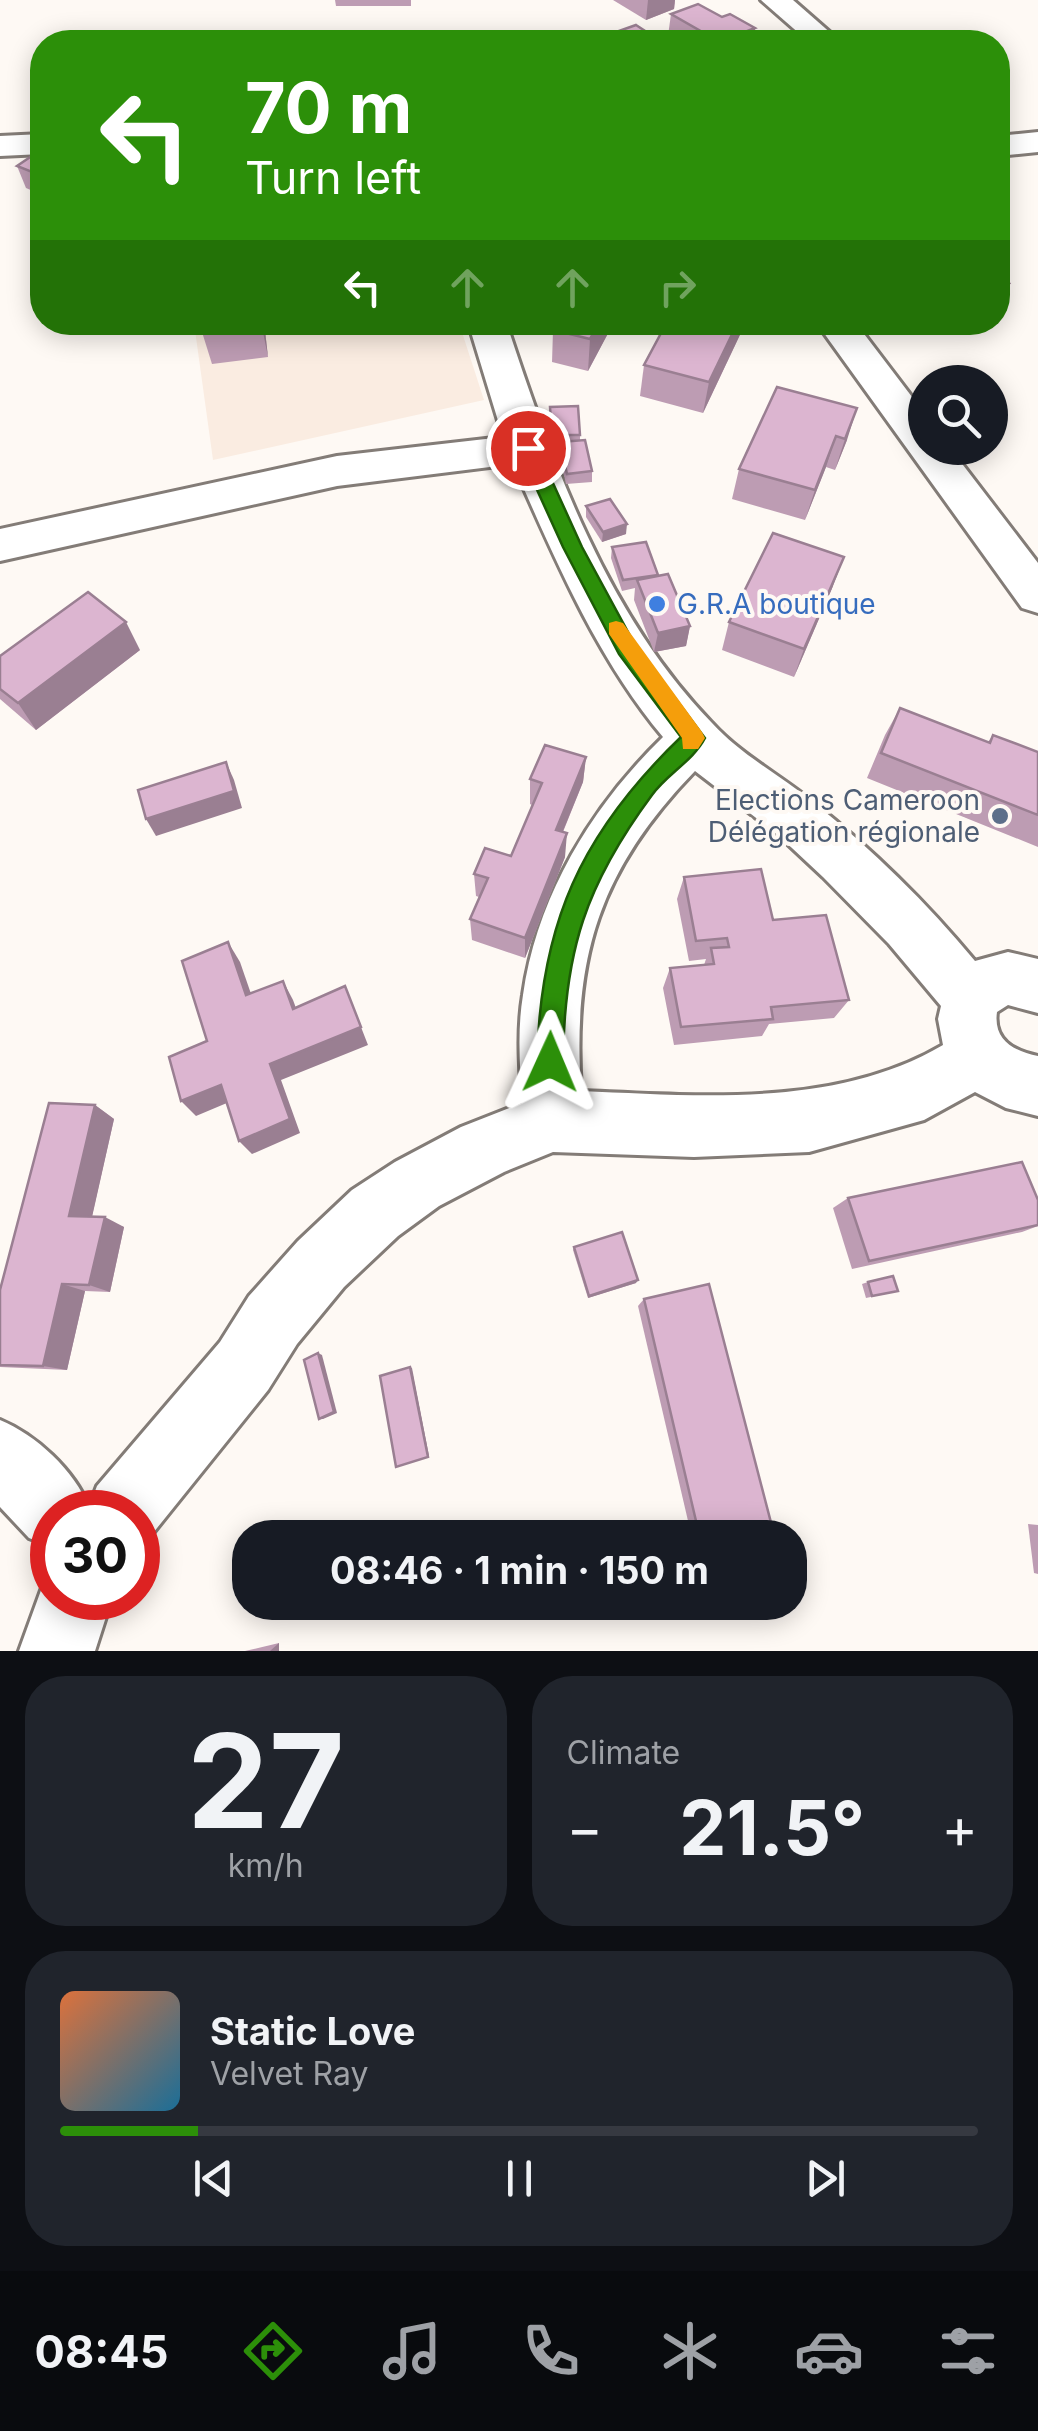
<!DOCTYPE html>
<meta charset="utf-8">
<style>
body{margin:0;font-family:Inter,sans-serif;background:#20242c;color:#f1f3f6;height:100vh;display:flex;flex-direction:column;font-size:38px;white-space:nowrap}
*{box-sizing:border-box;margin:0}
p{font-size:32px;color:#9ea1a6}
.icon{flex:none;width:55px;height:55px;fill:none;stroke:currentColor;stroke-width:2;stroke-linecap:round;stroke-linejoin:round}
.map{position:relative;height:1651px;overflow:hidden}
.sheet{display:flex;flex-direction:column;gap:25px;padding:25px;background:#0d0f14;flex:1}
.sheet>*{flex:none}
.top-card{position:absolute;left:30px;top:30px;width:980px;height:305px;border-radius:40px;box-shadow:0 5px 25px #0003;background:#2c8f09;color:#fff;overflow:hidden}
.fabs{position:absolute;left:908px;top:365px;display:grid;gap:20px}
.fabs a{display:grid;place-items:center;width:100px;height:100px;border-radius:50%;background:#171b24;box-shadow:0 5px 25px #0003;font-size:50px}
.speed{position:absolute;left:30px;top:1490px;display:flex;gap:20px;font-size:50px;font-weight:700;text-align:center}
.speed>*{display:grid;place-content:center;width:130px;height:130px;border-radius:50%;background:#171b24;box-shadow:0 5px 25px #0003;line-height:1}
.speed .limit{border:15px solid #d22;background:#fff;color:#111}
.pin{position:absolute;display:grid;place-items:center;width:85px;height:85px;color:#fff;margin:-42px;border:5px solid #fff;border-radius:50%;box-shadow:0 2px 10px #0007}
.me{position:absolute;width:110px;margin:-55px;rotate:1deg;stroke-linejoin:round;filter:drop-shadow(0 0 8px #0008)}
.turn{display:flex;align-items:center;gap:35px;height:210px;padding:0 50px;font-size:45px}
.turn .icon{width:130px;height:130px;stroke-width:2.5}
.turn b{display:block;font-size:70px;line-height:85px}
.lanes{display:flex;align-items:center;height:95px;padding:0 50px;background:#0003;justify-content:center;gap:50px;direction:ltr}
.lanes .off{opacity:.35}
.big{font-size:75px;font-weight:700;line-height:1.1}
.sheet .widget{flex:1;display:flex;flex-direction:column;justify-content:center;gap:15px;min-width:0;padding:0 35px;border-radius:40px;background:#20242c}
.sheet .dial{align-items:center;gap:0}
.dial b{font-size:130px;line-height:1}
.song{display:flex;align-items:center;gap:30px}
.cover{width:120px;height:120px;border-radius:15px;background:linear-gradient(135deg,hsl(20 70% 55%),hsl(200 70% 35%))}
.played{height:10px;border-radius:5px;background:linear-gradient(90deg,#2c8f09 15%,#363941 15%)}
.keys{display:flex;justify-content:space-around;direction:ltr}
.heat{display:flex;justify-content:space-between;align-items:center;font-size:55px;direction:ltr}
.sheet .tiles{flex:1;display:grid;gap:25px;grid-template-columns:1fr 1fr}
.widget:last-child{grid-column:span 2}
.trip{position:absolute;left:232px;top:1520px;width:575px;height:100px;border-radius:40px;background:#171b24;box-shadow:0 5px 25px #0003;font-weight:700;line-height:100px;text-align:center}
.menu{display:flex;height:160px;justify-content:space-around;align-items:center;background:#090b0e;color:#9ea1a6}
.menu .icon{width:70px;height:70px}
.menu .selected{color:#2c8f09}
.menu b{font-size:45px;color:#f1f3f6}
.map>svg:first-child{display:block}
</style>
<div class="map">
<svg width="1038" height="1651" viewBox="0 0 1038 1651">
<rect width="100%" height="100%" fill="#fef9f4"/>
<path fill="#faece1" d="M 194,323 L 459,323 L 484,400 L 213,460 Z"/>
<g fill="none" stroke-linecap="round" stroke-linejoin="round">
<g stroke="#837c77" stroke-width="6">
<g id="minor">
<path d="M 761,0 L 793,0 L 841,42 L 809,42 Z"/>
<path d="M 1038,132 L 1038,152 L 998,156 L 998,136 Z"/>
<path d="M 42,134 L 42,154 L 0,156 L 0,136 Z"/>
<path d="M 468,322 L 506,322 C 553,464 606,614 712,723 C 741,755 780,775 813,802 C 872,849 927,903 975,961 L 1008,952 L 1038,959 L 1038,1013 L 1008,1005 L 997,1012 C 993,1040 1014,1051 1038,1056 L 1038,1116 L 1006,1108 L 975,1092 L 924,1120 L 809,1152 L 694,1157 L 553,1152 L 504,1172 L 439,1206 L 398,1236 L 344,1287 L 297,1344 L 268,1390 L 149,1538 L 138,1542 L 138,1512 L 52,1512 L 52,1547 L 29,1538 L 0,1507 L 0,1420 C 36,1435 74,1470 89,1507 L 97,1486 L 220,1342 L 249,1296 L 298,1241 L 352,1190 L 395,1162 L 461,1127 L 522,1103 C 520,1067 517,1031 523,995 C 537,896 592,806 663,737 C 596,657 555,559 513,464 L 337,486 L 0,561 L 0,529 L 337,456 L 503,437 ZM 695,771 L 777,834 L 823,877 L 889,944 L 941,1006 L 938,1019 L 943,1045 C 836,1108 701,1096 581,1091 C 572,957 600,869 695,771 Z"/>
<path d="M 816,322 L 855,322 L 925,414 L 925,448 L 950,448 L 1038,563 L 1038,613 L 1022,608 Z"/>
<path d="M 52,1570 L 52,1598 L 112,1598 L 95,1651 L 19,1651 L 48,1571 Z"/>
</g>
</g>
<use href="#minor" fill="#fff" fill-rule="evenodd"/>
</g>
<g fill="#bd9cb3">
<path d="M 335,0 L 411,0 L 411,6 L 336,6 Z"/>
<path d="M 613,0 L 675,0 L 674,9 L 646,20 Z"/>
<path d="M 671,14 L 722,17 L 755,28 L 753,42 L 679,42 L 668,36 Z"/>
<path d="M 613,33 L 662,42 L 612,42 Z"/>
<path d="M 42,149 L 42,195 L 26,188 L 17,166 Z"/>
<path d="M 998,265 L 1009,283 L 1000,305 L 998,305 Z"/>
<path d="M 202,322 L 264,322 L 268,357 L 212,364 L 202,332 Z"/>
<path d="M 614,322 L 588,371 L 552,362 L 553,330 Z"/>
<path d="M 746,322 L 703,413 L 640,396 L 644,365 Z"/>
<path d="M 777,387 L 847,440 L 835,470 L 826,467 L 805,520 L 732,499 L 739,469 Z"/>
<path d="M 550,407 L 580,435 L 580,440 L 592,471 L 592,482 L 566,484 L 559,453 L 560,446 L 552,446 Z"/>
<path d="M 586,506 L 626,534 L 602,542 L 586,517 Z"/>
<path d="M 612,547 L 658,576 L 690,626 L 686,646 L 654,652 L 634,600 L 635,588 L 622,591 L 611,558 Z"/>
<path d="M 833,586 L 794,677 L 722,650 L 729,622 Z"/>
<path d="M 140,650 L 36,730 L 0,699 L 0,656 Z"/>
<path d="M 900,708 L 988,742 L 993,735 L 1038,752 L 1038,847 L 867,778 L 885,735 Z"/>
<path d="M 586,757 L 583,782 L 563,832 L 565,857 L 525,958 L 472,940 L 470,919 L 479,897 L 476,896 L 474,874 L 511,856 L 532,805 L 530,804 L 530,779 Z"/>
<path d="M 684,877 L 773,920 L 849,1000 L 834,1018 L 769,1024 L 762,1036 L 674,1045 L 663,988 L 670,968 L 704,965 L 706,959 L 689,961 L 677,899 Z"/>
<path d="M 95,1105 L 114,1119 L 92,1216 L 124,1227 L 110,1292 L 85,1291 L 67,1370 L 0,1367 L 0,1290 Z"/>
<path d="M 848,1198 L 1038,1200 L 1038,1226 L 1022,1232 L 852,1269 L 833,1208 Z"/>
<path d="M 574,1247 L 636,1283 L 588,1298 L 573,1250 Z"/>
<path d="M 868,1282 L 898,1291 L 866,1298 L 862,1284 Z"/>
<path d="M 644,1299 L 775,1538 L 692,1538 L 638,1306 Z"/>
<path d="M 1028,1524 L 1038,1525 L 1038,1574 L 1034,1573 Z"/>
<path d="M 279,1643 L 279,1651 L 245,1651 Z"/>
</g>
<g fill="#9a7f92">
<path d="M 648,0 L 675,0 L 674,9 L 646,20 Z"/>
<path d="M 755,28 L 753,42 L 720,42 Z"/>
<path d="M 261,322 L 264,322 L 268,357 Z"/>
<path d="M 599,322 L 614,322 L 588,371 L 590,339 Z"/>
<path d="M 738,322 L 746,322 L 703,413 L 709,382 Z"/>
<path d="M 857,408 L 847,440 L 835,470 L 845,439 Z"/>
<path d="M 836,436 L 826,467 L 805,520 L 815,490 Z"/>
<path d="M 627,524 L 626,534 L 602,542 L 603,532 Z"/>
<path d="M 844,557 L 833,586 L 794,677 L 804,649 Z"/>
<path d="M 126,622 L 140,650 L 36,730 L 18,703 Z"/>
<path d="M 690,626 L 686,646 L 654,652 L 658,633 Z"/>
<path d="M 586,757 L 583,782 L 554,853 L 556,830 Z"/>
<path d="M 226,762 L 234,780 L 242,808 L 156,836 L 146,819 Z"/>
<path d="M 567,833 L 565,857 L 525,958 L 525,938 Z"/>
<path d="M 228,942 L 240,962 L 258,1014 L 246,995 Z"/>
<path d="M 283,981 L 293,1000 L 303,1027 L 293,1009 Z"/>
<path d="M 345,986 L 368,1045 L 281,1080 L 300,1133 L 252,1154 L 239,1141 L 270,1064 Z"/>
<path d="M 221,1085 L 234,1100 L 196,1116 L 181,1101 Z"/>
<path d="M 95,1105 L 114,1119 L 90,1226 L 69,1216 Z"/>
<path d="M 105,1217 L 124,1227 L 110,1292 L 89,1285 Z"/>
<path d="M 638,1280 L 636,1283 L 588,1298 L 589,1296 Z"/>
<path d="M 62,1284 L 85,1291 L 67,1370 L 43,1366 Z"/>
<path d="M 318,1353 L 322,1355 L 337,1413 L 323,1419 L 319,1419 Z"/>
<path d="M 410,1367 L 412,1368 L 429,1456 L 428,1457 Z"/>
<path d="M 279,1643 L 279,1651 L 270,1651 Z"/>
</g>
<g fill="#dcb5d0" stroke="#9a7f92" stroke-width="2.5">
<path d="M 698,4 L 722,17 L 730,14 L 755,28 L 720,42 L 671,14 Z"/>
<path d="M 636,25 L 662,42 L 627,42 L 613,33 Z"/>
<path d="M 42,149 L 42,176 L 17,166 Z"/>
<path d="M 998,265 L 1009,283 L 998,284 Z"/>
<path d="M 202,322 L 261,322 L 261,325 L 202,332 Z"/>
<path d="M 557,322 L 599,322 L 590,339 L 553,330 Z"/>
<path d="M 667,322 L 738,322 L 709,382 L 644,365 Z"/>
<path d="M 777,387 L 857,408 L 845,439 L 836,436 L 815,490 L 739,469 Z"/>
<path d="M 578,406 L 580,435 L 552,435 L 550,407 Z"/>
<path d="M 585,440 L 592,471 L 567,474 L 560,442 Z"/>
<path d="M 610,499 L 627,524 L 603,532 L 586,506 Z"/>
<path d="M 773,533 L 844,557 L 804,649 L 729,622 Z"/>
<path d="M 646,542 L 658,575 L 623,580 L 612,547 Z"/>
<path d="M 668,574 L 690,626 L 658,633 L 637,580 Z"/>
<path d="M 88,592 L 126,622 L 18,703 L 0,689 L 0,656 Z"/>
<path d="M 900,708 L 990,743 L 993,735 L 1038,752 L 1038,815 L 881,753 Z"/>
<path d="M 545,745 L 586,757 L 556,830 L 567,833 L 525,938 L 470,919 L 488,878 L 474,874 L 485,848 L 511,856 L 542,783 L 530,779 Z"/>
<path d="M 226,762 L 234,791 L 146,819 L 138,790 Z"/>
<path d="M 761,869 L 773,920 L 826,915 L 849,1000 L 771,1007 L 773,1019 L 681,1027 L 670,968 L 714,964 L 711,948 L 729,947 L 727,938 L 696,941 L 684,877 Z"/>
<path d="M 228,942 L 246,995 L 283,981 L 293,1009 L 345,986 L 361,1027 L 270,1064 L 290,1119 L 239,1141 L 221,1085 L 181,1101 L 169,1057 L 207,1041 L 182,961 Z"/>
<path d="M 49,1103 L 95,1105 L 69,1216 L 105,1217 L 89,1285 L 62,1284 L 43,1366 L 0,1365 L 0,1290 Z"/>
<path d="M 1022,1162 L 1038,1200 L 1038,1225 L 869,1261 L 848,1198 Z"/>
<path d="M 622,1232 L 638,1280 L 589,1296 L 574,1247 Z"/>
<path d="M 893,1276 L 898,1291 L 872,1296 L 868,1282 Z"/>
<path d="M 709,1284 L 775,1538 L 700,1538 L 644,1299 Z"/>
<path d="M 318,1353 L 334,1412 L 319,1419 L 304,1360 Z"/>
<path d="M 410,1367 L 428,1457 L 396,1467 L 380,1376 Z"/>
</g>
<path fill="#2c8f09" stroke="#1d5d06" stroke-width="2.5" d="M 528,442 L 537,448 L 582,547 L 634,643 L 705,738 C 693,761 667,774 652,795 C 586,884 564,951 563,1062 L 559,1071 L 550,1074 L 541,1071 L 537,1062 C 540,924 581,833 681,737 L 619,654 L 563,547 L 518,448 Z"/>
<path fill="#f59e0b" d="M 616,621 L 623,623 L 702,732 L 705,738 L 698,749 L 683,749 L 682,738 L 609,634 L 609,623 Z"/>
<circle fill="#3f7fe0" stroke="#fef9f4" stroke-width="4" cx="657" cy="604" r="10"/>
<circle fill="#5c6f8a" stroke="#fef9f4" stroke-width="4" cx="1000" cy="816" r="10"/>
<g text-anchor="middle" dominant-baseline="central" stroke-width="8" stroke-linejoin="round" paint-order="stroke">
<g font-size="28" fill="#366cbe" stroke="#fef9f4" text-anchor="start">
<text x="677" y="604">G.R.A boutique</text>
</g>
<g font-size="28" fill="#4e5e75" stroke="#fef9f4" text-anchor="end">
<text x="980" y="800">Elections Cameroon<tspan x="980" dy="32">Délégation régionale</tspan></text>
</g>
</g>
</svg>
<div class="fabs">
<a><svg class="icon" aria-label="search" viewBox="0 0 24 24"><circle cx="10" cy="10" r="6"/><path d="M15 15l6 6"/></svg></a>
</div>
<div class="speed"><div class="limit">30</div></div>
<div class="pin" style="left:528px;top:448px;background:#d93025"><svg class="icon" aria-label="arrive" viewBox="0 0 24 24"><path d="M6 21V4h12l-3 4 3 4H6"/></svg></div>
<svg class="me" style="left:550px;top:1062px" viewBox="-20 -20 40 40"><path d="M0-17L14 15 0 8-14 15z" fill="#2c8f09" stroke="#fff" stroke-width="4"/></svg>
<div class="trip">08:46 · 1 min · 150 m</div>
<div class="top-card">
<div class="turn"><svg class="icon" aria-label="left" viewBox="0 0 24 24"><path d="M17 20v-9H6M10 6l-5 5 5 5"/></svg><div><b>70 m</b>Turn left</div></div>
<div class="lanes"><svg class="icon" aria-label="left" viewBox="0 0 24 24"><path d="M17 20v-9H6M10 6l-5 5 5 5"/></svg><svg class="icon off" aria-label="ahead" viewBox="0 0 24 24"><path d="M12 20V5M6 11l6-6 6 6"/></svg><svg class="icon off" aria-label="ahead" viewBox="0 0 24 24"><path d="M12 20V5M6 11l6-6 6 6"/></svg><svg class="icon off" aria-label="right" viewBox="0 0 24 24"><path d="M7 20v-9h11M14 6l5 5-5 5"/></svg></div>
</div>
</div>
<section class="sheet">
<div class="tiles">
<div class="widget dial"><b>27</b><p>km/h</p></div>
<div class="widget"><p>Climate</p>
<div class="heat"><a>−</a><b class="big">21.5°</b><a>+</a></div>
</div>
<div class="widget">
<div class="song"><i class="cover"></i><div><b>Static Love</b><p>Velvet Ray</p></div></div>
<div class="played"></div>
<div class="keys"><svg class="icon" aria-label="previous" viewBox="0 0 24 24"><path d="M18 5L8 12l10 7zM5 5v14"/></svg><svg class="icon" aria-label="pause" viewBox="0 0 24 24"><path d="M8 5v14M16 5v14"/></svg><svg class="icon" aria-label="next" viewBox="0 0 24 24"><path d="M6 5l10 7-10 7zM19 5v14"/></svg></div>
</div>
</div>
</section>
<nav class="menu">
<b>08:45</b>
<svg class="icon selected" aria-label="directions" viewBox="0 0 24 24"><path d="M12 3l9 9-9 9-9-9zM9 14v-3h6M13 9l2 2-2 2"/></svg>
<svg class="icon" aria-label="music" viewBox="0 0 24 24"><path d="M9 18V5l10-2v13"/><circle cx="6" cy="18" r="3"/><circle cx="16" cy="16" r="3"/></svg>
<svg class="icon" aria-label="phone" viewBox="0 0 24 24"><path d="M5 4h4l2 5-3 2q2 4 5 5l2-3 5 2v4C11 20 4 13 5 4z"/></svg>
<svg class="icon" aria-label="climate" viewBox="0 0 24 24"><path d="M12 3v18M4 7l16 10M4 17L20 7"/></svg>
<svg class="icon" aria-label="car" viewBox="0 0 24 24"><path d="M5 17H2v-5l4-1 3-4h7l3 4 3 1v5h-3M9 17h6M6 11h13"/><circle cx="7" cy="17" r="2"/><circle cx="17" cy="17" r="2"/></svg>
<svg class="icon" aria-label="filters" viewBox="0 0 24 24"><path d="M4 7h16M4 17h16"/><circle cx="9" cy="7" r="2"/><circle cx="15" cy="17" r="2"/></svg>
</nav>
